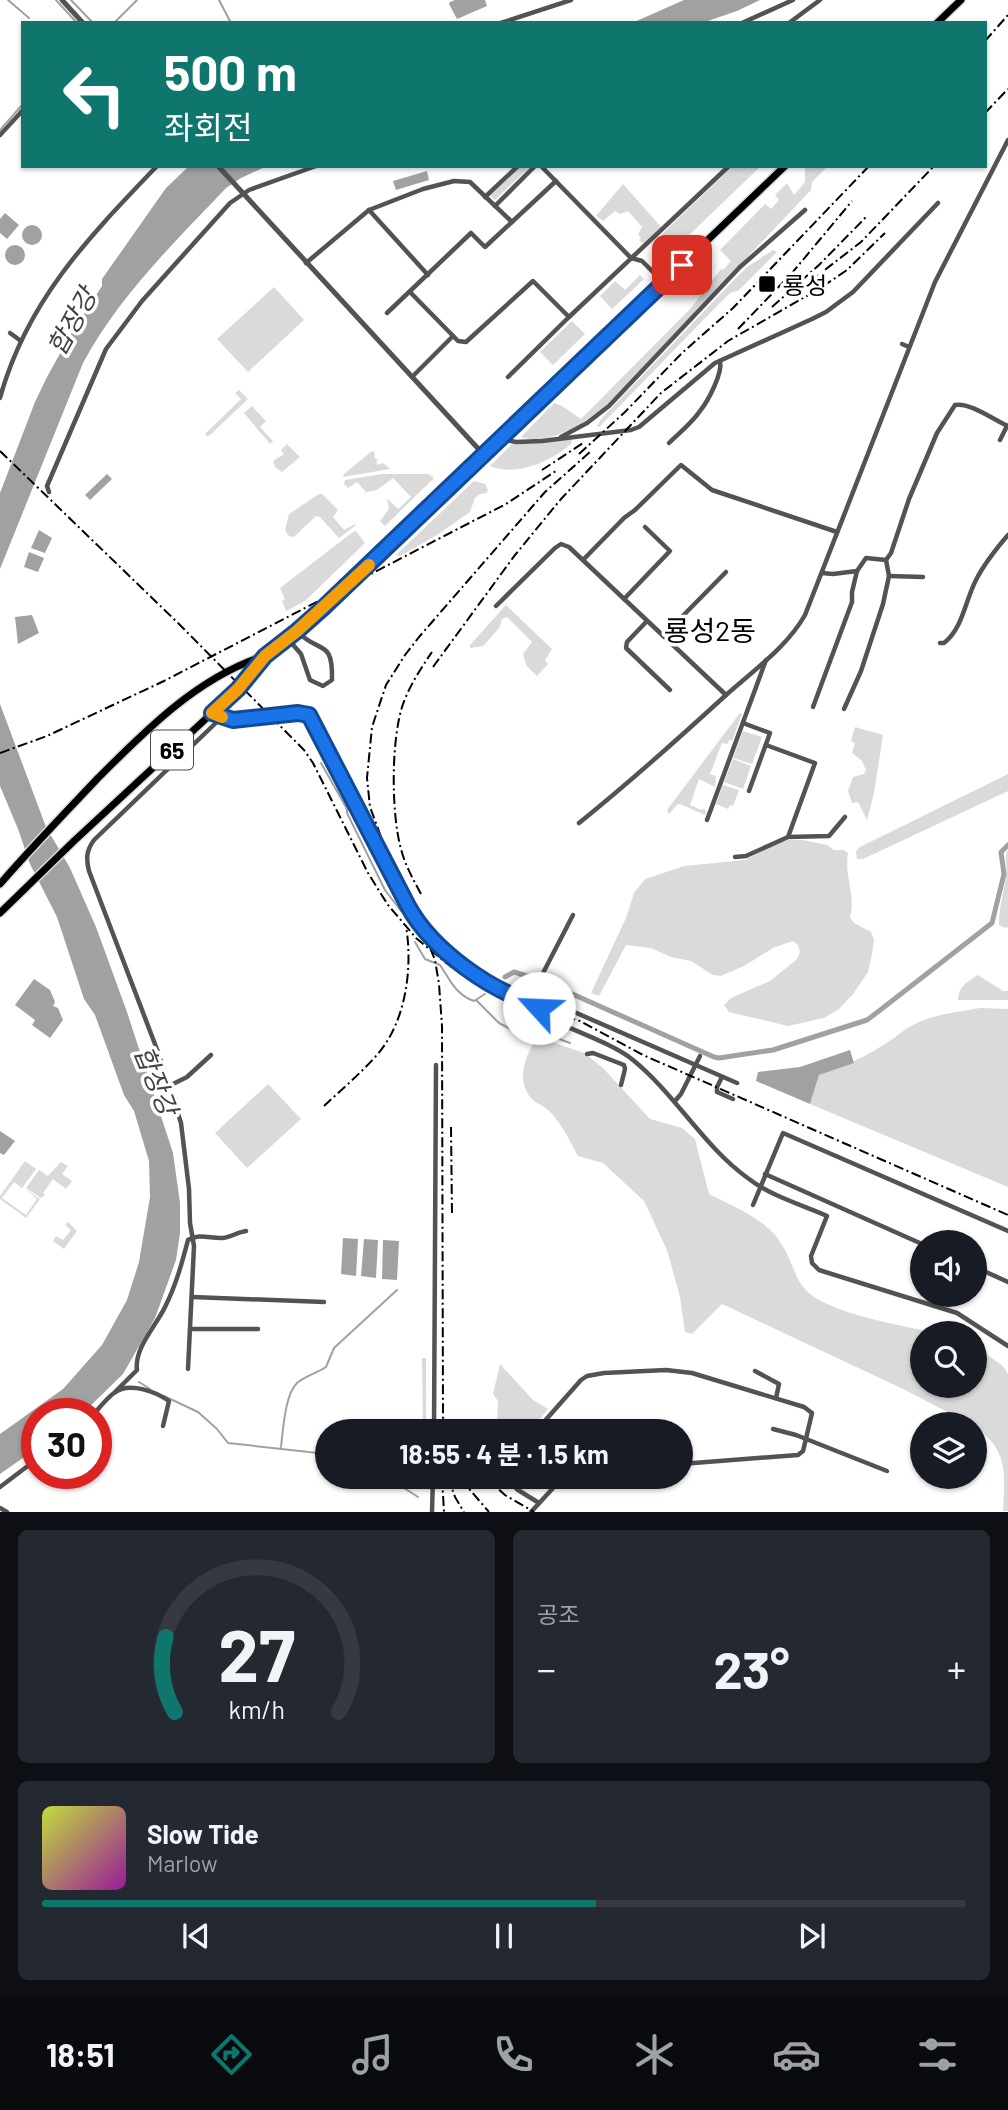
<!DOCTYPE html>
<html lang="ko">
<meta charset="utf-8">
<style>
body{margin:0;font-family:Barlow,"Noto Sans KR",sans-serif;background:#242831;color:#f1f3f6;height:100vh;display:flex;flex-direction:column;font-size:26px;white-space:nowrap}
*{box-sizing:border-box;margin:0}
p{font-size:23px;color:#9ea1a6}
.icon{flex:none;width:38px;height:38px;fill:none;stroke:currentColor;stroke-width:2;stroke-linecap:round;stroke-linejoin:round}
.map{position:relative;height:1512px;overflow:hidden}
.sheet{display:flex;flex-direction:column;gap:18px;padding:18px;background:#0d0f14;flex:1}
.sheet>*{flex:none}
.hud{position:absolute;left:21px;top:21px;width:966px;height:147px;border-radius:0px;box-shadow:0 2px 5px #0004;background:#0f766e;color:#fff;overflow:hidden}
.tools{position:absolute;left:910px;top:1230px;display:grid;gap:14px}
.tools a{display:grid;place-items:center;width:77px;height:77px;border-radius:50%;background:#171b24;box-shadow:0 2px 5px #0004;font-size:35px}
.speed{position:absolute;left:21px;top:1398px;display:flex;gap:14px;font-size:35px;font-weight:700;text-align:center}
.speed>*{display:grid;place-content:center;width:91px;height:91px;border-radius:50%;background:#171b24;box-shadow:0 2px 5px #0004;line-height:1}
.speed .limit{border:10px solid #d22;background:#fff;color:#111}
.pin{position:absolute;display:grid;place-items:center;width:60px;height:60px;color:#fff;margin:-30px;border-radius:14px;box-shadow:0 4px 10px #0006}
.me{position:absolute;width:77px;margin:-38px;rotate:295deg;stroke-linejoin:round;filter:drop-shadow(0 0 5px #0008)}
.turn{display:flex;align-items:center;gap:24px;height:147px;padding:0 28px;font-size:32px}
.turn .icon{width:91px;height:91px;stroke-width:2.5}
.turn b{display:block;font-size:49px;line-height:60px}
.big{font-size:52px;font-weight:700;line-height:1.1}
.sheet .widget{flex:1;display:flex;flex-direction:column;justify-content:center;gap:10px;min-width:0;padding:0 24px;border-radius:10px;background:#242831}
.sheet .dial{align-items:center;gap:0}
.dial svg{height:182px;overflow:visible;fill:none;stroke:#363941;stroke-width:7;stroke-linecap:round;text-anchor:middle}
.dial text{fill:#f1f3f6;stroke:none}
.song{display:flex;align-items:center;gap:21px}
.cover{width:84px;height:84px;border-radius:10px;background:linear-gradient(135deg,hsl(70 70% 55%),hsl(300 70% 35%))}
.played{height:7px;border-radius:4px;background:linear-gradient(90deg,#0f766e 60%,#363941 60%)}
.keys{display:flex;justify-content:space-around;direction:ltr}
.heat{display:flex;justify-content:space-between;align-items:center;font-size:38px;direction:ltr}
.sheet .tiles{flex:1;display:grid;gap:18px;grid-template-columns:1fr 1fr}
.widget:last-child{grid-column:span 2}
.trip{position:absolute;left:315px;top:1419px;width:378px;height:70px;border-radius:35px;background:#171b24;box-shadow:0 2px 5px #0004;font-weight:700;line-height:70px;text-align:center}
.tabs{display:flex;height:112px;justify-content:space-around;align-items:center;background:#090b0e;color:#9ea1a6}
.tabs .icon{width:49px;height:49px}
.tabs .selected{color:#0f766e}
.tabs b{font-size:32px;color:#f1f3f6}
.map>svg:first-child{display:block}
</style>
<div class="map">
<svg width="1008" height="1512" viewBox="0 0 1008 1512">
<rect width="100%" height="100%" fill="#fff"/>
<g fill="#dadada">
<path d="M 521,166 L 531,166 L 495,200 L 490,196 Z"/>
<path d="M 733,166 L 761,166 L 663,260 L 659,255 L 668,246 L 659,237 Z"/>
<path d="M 808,166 L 828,166 L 812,182 L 811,190 L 608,404 C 587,421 550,447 521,437 L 554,403 L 562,406 L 581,419 L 691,308 L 721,269 L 723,270 L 731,261 L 720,250 L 765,204 L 771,209 L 779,200 L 775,195 L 787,183 L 794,195 L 805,182 L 805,169 Z"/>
<path d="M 623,184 L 661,227 L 643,244 L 639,240 L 641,238 L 638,234 L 642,227 L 628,211 L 620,214 L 615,211 L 603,221 L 596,216 Z"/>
<path d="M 773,250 L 777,252 L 738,291 L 731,292 L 716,307 L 606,420 L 599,427 L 597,426 L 602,418 L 732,282 L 747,267 Z"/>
<path d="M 640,275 L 644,279 L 612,309 L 600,296 L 615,281 L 625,290 Z"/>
<path d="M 274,287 L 304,320 L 248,372 L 217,339 Z"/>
<path d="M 572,321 L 585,334 L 553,365 L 540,352 Z"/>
<path d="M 239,390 L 248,399 L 210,435 L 207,436 L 205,434 L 241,399 L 235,393 Z"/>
<path d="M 252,406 L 266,421 L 260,427 L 273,441 L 270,444 L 244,413 Z"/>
<path d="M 564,440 L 572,440 L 571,444 C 552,461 516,477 490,466 L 512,444 Z"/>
<path d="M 287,444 L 300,457 L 282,472 L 275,467 L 273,461 L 284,454 L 281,450 Z"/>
<path d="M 372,451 L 375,453 L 374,457 L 378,460 L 376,462 L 378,465 L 383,463 L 390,469 L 343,477 L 344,474 Z"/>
<path d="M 382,474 L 428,474 L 434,478 L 385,526 L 380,521 L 389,509 L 387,498 L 398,509 L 411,497 L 393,478 L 377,490 L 366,492 L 357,482 L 348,488 L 344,484 L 345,480 Z"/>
<path d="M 474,481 L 485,484 L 488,490 L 486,493 L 480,494 L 475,498 L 470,512 L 437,535 L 400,556 L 396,555 Z"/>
<path d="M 319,494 L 322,494 L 338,510 L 333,517 L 344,530 L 355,524 L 356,525 L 339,538 L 320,517 L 316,516 L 294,537 L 289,536 L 285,530 L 289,514 Z"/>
<path d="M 356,531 L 365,543 L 305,601 L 286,611 L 282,601 L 285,599 L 280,588 L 353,532 Z"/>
<path d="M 506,605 L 552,649 L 545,660 L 548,664 L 537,676 L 526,665 L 523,654 L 532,642 L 507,617 L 502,619 L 500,627 L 483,646 L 470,648 L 470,645 Z"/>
<path d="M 740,713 L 742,714 L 732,741 L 729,740 L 728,744 L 722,743 L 710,774 L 716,776 L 715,787 L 699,779 L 690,805 L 701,810 L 702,809 L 706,810 L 705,815 L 680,804 L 677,805 L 669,814 L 667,810 Z"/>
<path d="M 855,727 L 883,735 L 874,793 L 867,820 L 858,802 L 852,803 L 848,791 L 853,777 L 864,774 L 866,770 L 862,761 L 852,753 L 855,743 L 851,741 Z"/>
<path d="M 743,731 L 762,737 L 752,764 L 733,758 Z"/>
<path d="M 733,759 L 751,766 L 743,789 L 724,782 Z"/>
<path d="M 1008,774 L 1008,791 L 863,859 L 857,859 L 856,851 L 860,847 Z"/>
<path d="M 723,785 L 739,790 L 733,806 L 730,805 L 728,809 L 716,804 Z"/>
<path d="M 788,840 L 803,840 L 827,845 L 834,850 L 844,850 L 848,853 C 844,878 856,893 850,917 L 854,923 L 871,932 L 874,940 L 872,954 L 868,972 L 853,994 L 839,1009 L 824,1018 L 788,1026 L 729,1012 L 724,1005 L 731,998 L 770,981 L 797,959 L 800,952 L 798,945 L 793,941 L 773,948 L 744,966 L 721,976 L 713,975 L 691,961 L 671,957 L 651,948 L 626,945 L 599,996 L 591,993 L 626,918 L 634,893 L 645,879 L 684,866 L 745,860 L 775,844 Z"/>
<path d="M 1008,849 L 1008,927 L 1006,928 L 999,925 C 999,908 1003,894 1006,878 C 1008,867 1003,858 1008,849 Z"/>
<path d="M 978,975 L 1003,991 L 1008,991 L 1008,1000 L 958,1000 C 959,986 967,982 978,975 Z"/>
<path d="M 980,1008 L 1008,1009 L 1008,1187 L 810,1104 L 819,1075 C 844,1066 866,1057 888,1042 C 898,1036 905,1028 915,1024 C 935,1014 958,1012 980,1008 Z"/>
<path d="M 537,1037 L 584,1053 L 603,1068 L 650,1119 L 682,1128 L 695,1139 L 709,1194 C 735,1208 766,1218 782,1245 C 791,1258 794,1276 804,1288 C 823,1313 908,1327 939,1333 L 922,1334 L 922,1386 L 975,1386 L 975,1346 L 1003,1366 L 1008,1374 L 1008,1511 L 1003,1511 C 1005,1471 1008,1450 975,1427 L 975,1424 L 971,1424 L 901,1388 L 722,1304 L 692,1334 L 685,1332 L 680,1297 L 667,1250 L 644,1201 L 603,1163 L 578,1156 C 570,1141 561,1122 548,1110 C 543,1105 535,1103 531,1098 C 515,1079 526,1055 537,1037 Z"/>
<path d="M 268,1084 L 301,1119 L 247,1168 L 215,1133 Z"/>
<path d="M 25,1161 L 36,1169 L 22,1188 L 14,1182 L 2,1198 L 26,1215 L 37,1199 L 25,1189 L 40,1199 L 26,1218 L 0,1199 L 0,1196 Z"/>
<path d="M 61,1162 L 68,1166 L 62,1174 L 72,1181 L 66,1189 L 53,1179 L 43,1193 L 45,1195 L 41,1198 L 26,1188 L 39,1170 L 48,1176 Z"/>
<path d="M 68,1222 L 77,1231 L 64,1249 L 53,1241 L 56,1236 L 63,1240 L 71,1230 L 65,1225 Z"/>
<path d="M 422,1358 L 426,1358 L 426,1432 L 423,1431 Z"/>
<path d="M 500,1364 L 533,1400 L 548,1409 L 530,1431 L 494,1431 L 494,1425 L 497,1422 L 498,1401 L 493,1394 Z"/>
</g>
<g fill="#a1a1a1">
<path d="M 455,0 L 485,0 L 487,6 L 457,19 L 449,4 L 450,2 Z"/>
<path d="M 684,0 L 760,0 L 737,11 L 702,23 L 632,23 Z"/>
<path d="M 189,166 L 267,166 L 241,178 L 226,188 C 174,243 119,296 83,363 L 0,569 L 0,493 L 35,402 L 46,379 L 69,337 L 102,286 L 102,279 L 166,188 Z"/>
<path d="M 427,171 L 429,180 L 396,190 L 393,181 Z"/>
<path d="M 5,213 L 19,225 L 7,239 L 0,233 L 0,219 Z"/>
<circle cx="32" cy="235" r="10"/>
<circle cx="15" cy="255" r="10"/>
<path d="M 107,474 L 112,479 L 90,500 L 85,495 Z"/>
<path d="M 39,530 L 52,538 L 45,553 L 31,548 Z"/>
<path d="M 29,552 L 44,558 L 38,572 L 24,567 Z"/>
<path d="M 32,615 L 39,633 L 18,644 L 15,617 Z"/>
<path d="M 0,704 L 46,827 L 70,868 L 96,927 L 127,1012 L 173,1153 L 180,1203 L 180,1233 L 176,1260 L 155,1318 L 123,1374 L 82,1414 L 37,1414 L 37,1448 L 0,1474 L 0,1434 L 63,1389 L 102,1345 L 127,1300 L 139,1262 L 150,1197 L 149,1161 L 134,1111 L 124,1095 L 95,1015 L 84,999 L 57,917 L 30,864 L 18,829 L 0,786 Z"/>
<path d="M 34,979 L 50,990 L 55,1002 L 53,1006 L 58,1008 L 63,1020 L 50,1038 L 32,1025 L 35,1020 L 15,1005 Z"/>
<path d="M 850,1050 L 854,1063 L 819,1075 L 810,1104 L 756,1081 L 758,1072 L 800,1067 Z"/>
<path d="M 0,1131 L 15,1141 L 4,1155 L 0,1153 Z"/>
<path d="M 343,1238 L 358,1239 L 356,1276 L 341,1274 Z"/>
<path d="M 364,1239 L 378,1240 L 376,1278 L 361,1276 Z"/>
<path d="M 383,1240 L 399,1241 L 397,1280 L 382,1279 Z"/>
</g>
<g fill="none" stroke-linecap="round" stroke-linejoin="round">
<g stroke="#a1a1a1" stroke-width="2">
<path d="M 8,0 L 29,18"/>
<path d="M 56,0 L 77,23"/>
<path d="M 71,0 L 93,23"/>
<path d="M 219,0 L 231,23"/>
<path d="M 114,23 L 137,0"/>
<path d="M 0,130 L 23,104"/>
<path d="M 321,763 L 347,809 L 347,813 L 385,890 L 401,911"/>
<path d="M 415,942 L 425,959 L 440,965 C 450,980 456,995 474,1001 L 485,994"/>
<path d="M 476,1000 L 499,1023 L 518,1033 L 541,1032 L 570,1043"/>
<path d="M 139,1382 L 150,1389"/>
<path d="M 164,1396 L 198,1412 L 217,1429 L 228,1443 L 327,1454"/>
<path d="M 281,1447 C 283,1431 285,1394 297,1383 C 305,1376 317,1373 326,1367 L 334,1348 L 397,1290"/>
<path d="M 387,1477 L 418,1497"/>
</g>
<path stroke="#a1a1a1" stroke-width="5" d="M 505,977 L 514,972 L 543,981 L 714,1057 L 719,1058 L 773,1050 L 867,1020 L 879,1011 L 992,923 L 1004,874 L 1001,852 L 1008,845"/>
<g stroke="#dbdbdb" stroke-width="10">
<g id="primary">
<path d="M 937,23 L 961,0"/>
<path d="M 0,884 C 31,848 65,813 98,778 C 146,730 198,677 264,656"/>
<path d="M 0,913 L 74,841 L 238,689 L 265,656 L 297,631 L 323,608 L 785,166"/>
</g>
</g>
<g stroke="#535353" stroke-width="4.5">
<path d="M 501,23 L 571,0"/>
<path d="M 742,23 L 793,0"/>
<path d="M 789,23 L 820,0"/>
<path d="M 0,135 L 23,110"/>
<path d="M 541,166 L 631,258 L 642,261 L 663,282"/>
<path d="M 485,197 L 518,166"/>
<path d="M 495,206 L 535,166"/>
<path d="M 369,210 L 428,275"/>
<path d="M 306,263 L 369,210 L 423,189 L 454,181 L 470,182 L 512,222"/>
<path d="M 410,292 L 458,341 L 466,342 L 533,281 L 569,317 L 729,166"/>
<path d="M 387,313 L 471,233 L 485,247 L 556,181"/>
<path d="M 10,333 L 21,341"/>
<path d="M 902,344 L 909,347"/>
<path d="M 412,377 L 453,336"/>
<path d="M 508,377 L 569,317"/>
<path d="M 0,398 C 27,300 89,237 157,166"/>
<path d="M 561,437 L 587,423 L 609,406 L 740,267 L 805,210"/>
<path d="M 501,439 L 516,442 L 542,441 L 631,430 L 639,427 L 715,363 L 812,319 L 826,312 L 853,292 L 938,203"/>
<path d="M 1000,440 L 1007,426"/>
<path d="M 669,443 C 679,433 692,423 700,411 C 708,401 723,373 720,361"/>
<path d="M 49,492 L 47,486 L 106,349 L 142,301 L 230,203 L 249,190 L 316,166"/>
<path d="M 583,560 L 624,518 L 635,510 L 681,465 L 712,490 L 837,532"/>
<path d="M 822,573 L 833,574 L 857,571 L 866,558 L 886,560 L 891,553 L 909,499 L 937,433 L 955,405 C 970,402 994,420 1008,426"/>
<path d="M 889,576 L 923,577"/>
<path d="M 624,599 L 670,551 L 645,527"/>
<path d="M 496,606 L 555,548 L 561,544 L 569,547 L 726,695"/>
<path d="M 647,621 L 627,642 L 626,648 L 670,690"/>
<path d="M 663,636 L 726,572"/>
<path d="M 288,639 L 301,654 L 310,680 L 323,686 L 332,680 C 333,637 319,655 297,631"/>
<path d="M 940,643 L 944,643 C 963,628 965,601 976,580 C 984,564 996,549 1008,535"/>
<path d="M 813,707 L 852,602 L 852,592 L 857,571"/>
<path d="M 844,709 L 861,671 L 883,604 L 889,576 L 886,560"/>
<path d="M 213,713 L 233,720 L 298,713 L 309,715 L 413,916 C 435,949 485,986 522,1000 C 536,1006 550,1003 565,1008 L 737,1083"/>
<path d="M 743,723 L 770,733 L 749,791"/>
<path d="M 707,820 L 766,660"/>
<path d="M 579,823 C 630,782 678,739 726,695 C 754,670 787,647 805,615 L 935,282 L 1008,140"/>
<path d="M 788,837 L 829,836 L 845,817"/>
<path d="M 735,857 L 746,856 L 788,837 L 815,763 L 766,745"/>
<path d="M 535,1004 L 542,975 L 573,915"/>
<path d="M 539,1005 L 539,1008 L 546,1017 C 571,1030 612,1043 633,1060 C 676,1095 703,1146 749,1179 C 771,1196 802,1205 827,1216 L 811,1256 L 812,1263 L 819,1270 L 957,1313 L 1008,1346"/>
<path d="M 587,1054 L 593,1053 L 624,1065 L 625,1069 L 621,1085"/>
<path d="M 722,1077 L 717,1087 L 717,1092 L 733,1099"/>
<path d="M 169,1086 L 187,1077 L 211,1055"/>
<path d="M 675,1101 L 681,1094 L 700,1056"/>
<path d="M 765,1174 L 922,1244"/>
<path d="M 753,1205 L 783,1133 L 1008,1231"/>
<path d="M 975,1267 L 1008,1282"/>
<path d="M 192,1297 L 324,1302"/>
<path d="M 190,1329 L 258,1329"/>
<path d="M 188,1369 L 194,1246 L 190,1223 L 189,1189 L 181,1123 L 158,1052 L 89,871 C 86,859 86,851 94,840 L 222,717"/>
<path d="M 755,1371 L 779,1384 L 776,1398"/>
<path d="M 116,1391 L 137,1370 C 134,1348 156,1326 165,1307 C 176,1285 182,1263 188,1240 C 199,1233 211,1239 223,1238 C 231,1237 238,1232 246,1231"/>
<path d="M 94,1414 C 100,1407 107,1398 114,1393 C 129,1381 156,1392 169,1401 L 163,1426"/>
<path d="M 773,1429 L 796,1435 L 887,1471"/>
<path d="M 434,1432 L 436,1065"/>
<path d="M 535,1432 L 581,1380 L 587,1376 L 604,1373 L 666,1370 L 692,1373 L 804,1407 L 812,1413 L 804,1447 L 803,1451 L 798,1455 L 681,1464"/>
<path d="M 504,1477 L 518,1490 L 539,1503"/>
<path d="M 0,1487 L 37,1459"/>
<path d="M 0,1508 L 7,1512"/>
<path d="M 432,1512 L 433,1477"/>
<path d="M 531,1512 L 554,1487 L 572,1477"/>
</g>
<g stroke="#535353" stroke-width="5">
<path d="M 62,0 L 83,23"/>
<path d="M 218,166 L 484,455"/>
</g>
<use href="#primary" stroke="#000" stroke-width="7"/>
<g stroke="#000" stroke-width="2" stroke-dasharray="10 3.5 2 3.5" stroke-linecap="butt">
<path d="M 985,41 L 1008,15"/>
<path d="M 985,113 L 1008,89"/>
<path d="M 795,293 L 861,242 L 934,166"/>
<path d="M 772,307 L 819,265 L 867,216"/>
<path d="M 738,329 L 792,273 L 852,201"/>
<path d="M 0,451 L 178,623 L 304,750 L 313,763 L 368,873 L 388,905 L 416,938 L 445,962 L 469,979 L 528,1005 L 580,1021 L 643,1055 L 1008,1215"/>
<path d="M 579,454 L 625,412 L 682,353 L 733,308 L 869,166"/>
<path d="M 542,470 L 583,443"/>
<path d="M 433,667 L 515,555 L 561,499 L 661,393 L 728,341 L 819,289 L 847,270 L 885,233"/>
<path d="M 0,753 L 47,736 L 164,681 L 506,504 L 556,471"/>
<path d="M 421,894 C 413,879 405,865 401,849 C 391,813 391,739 403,704 C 410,685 421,668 432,652"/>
<path d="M 324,1106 C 341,1090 360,1074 376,1056 C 406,1023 413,968 406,926"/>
<path d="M 451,1127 L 452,1214"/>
<path d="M 446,1432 L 443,1417 L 442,1026 L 439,984 L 435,960 L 419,920 L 391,864 L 370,807 L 367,778 L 372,727 L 386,685 L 405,655 L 419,637 L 545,492 L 590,452"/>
<path d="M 442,1477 L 444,1512"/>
<path d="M 448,1477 L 455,1497 L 464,1512"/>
<path d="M 463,1477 L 470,1490 L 489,1512"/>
<path d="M 485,1477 L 505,1495 L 534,1512"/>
</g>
</g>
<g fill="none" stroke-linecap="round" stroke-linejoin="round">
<g stroke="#114b97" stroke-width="18">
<path id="route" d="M 539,1008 L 539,1005 C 491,992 432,950 408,906 L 309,715 L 298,713 L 233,720 L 212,713 L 238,689 L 265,656 L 297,631 L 323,608 L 682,265"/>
</g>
<use href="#route" stroke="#1a73e8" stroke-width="12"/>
<path stroke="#f59e0b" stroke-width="12" d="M 222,717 L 212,713 L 238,689 L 265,656 L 297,631 L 369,565"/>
</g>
<rect fill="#000" stroke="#fff" stroke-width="2.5" x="758" y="275" width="18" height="18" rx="3.5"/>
<g text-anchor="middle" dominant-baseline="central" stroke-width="7" stroke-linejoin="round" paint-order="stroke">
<rect fill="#fff" stroke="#4c4c4c" stroke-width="2" x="151" y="730.5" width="42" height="39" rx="5"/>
<g font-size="23" font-weight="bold" fill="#000">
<text x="172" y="750">65</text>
</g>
<g font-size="24" fill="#000" stroke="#fff" text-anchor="start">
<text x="783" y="284">룡성</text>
</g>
<g font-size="26" font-style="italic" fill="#424242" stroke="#fff">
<text transform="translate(71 321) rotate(-61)">합장강</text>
<text transform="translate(157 1080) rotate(68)">합장강</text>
</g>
<g font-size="28" fill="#000" stroke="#fff">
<text x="710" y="630">룡성2동</text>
</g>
</g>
</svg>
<div class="tools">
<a><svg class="icon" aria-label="sound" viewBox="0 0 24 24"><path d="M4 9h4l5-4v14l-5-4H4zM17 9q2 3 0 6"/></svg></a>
<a><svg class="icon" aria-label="search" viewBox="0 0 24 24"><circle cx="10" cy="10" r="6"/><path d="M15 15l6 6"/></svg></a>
<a><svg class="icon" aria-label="layers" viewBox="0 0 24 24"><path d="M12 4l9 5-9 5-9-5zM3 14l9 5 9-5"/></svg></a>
</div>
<div class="speed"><div class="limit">30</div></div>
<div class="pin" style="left:682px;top:265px;background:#d93025"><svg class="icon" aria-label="arrive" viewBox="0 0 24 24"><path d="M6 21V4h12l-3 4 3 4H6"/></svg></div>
<svg class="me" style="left:539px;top:1008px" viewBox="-20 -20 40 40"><circle r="19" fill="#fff"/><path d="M0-13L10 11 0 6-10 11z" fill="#1a73e8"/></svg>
<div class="trip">18:55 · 4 분 · 1.5 km</div>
<div class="hud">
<div class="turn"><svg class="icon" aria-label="left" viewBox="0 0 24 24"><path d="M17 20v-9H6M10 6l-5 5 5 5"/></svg><div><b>500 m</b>좌회전</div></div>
</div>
</div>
<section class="sheet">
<div class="tiles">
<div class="widget dial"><svg viewBox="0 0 100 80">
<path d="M14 69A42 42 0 1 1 86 69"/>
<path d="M14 69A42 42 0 0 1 10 36" stroke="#0f766e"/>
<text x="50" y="56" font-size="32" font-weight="700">27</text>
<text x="50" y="72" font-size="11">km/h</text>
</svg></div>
<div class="widget"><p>공조</p>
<div class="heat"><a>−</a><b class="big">23°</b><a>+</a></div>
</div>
<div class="widget">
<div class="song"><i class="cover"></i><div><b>Slow Tide</b><p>Marlow</p></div></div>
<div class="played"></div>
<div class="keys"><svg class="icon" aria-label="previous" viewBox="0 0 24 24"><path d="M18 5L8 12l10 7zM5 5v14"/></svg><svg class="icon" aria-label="pause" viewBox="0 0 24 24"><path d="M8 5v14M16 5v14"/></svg><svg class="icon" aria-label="next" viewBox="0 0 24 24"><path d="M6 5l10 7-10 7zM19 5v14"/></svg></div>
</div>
</div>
</section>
<nav class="tabs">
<b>18:51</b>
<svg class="icon selected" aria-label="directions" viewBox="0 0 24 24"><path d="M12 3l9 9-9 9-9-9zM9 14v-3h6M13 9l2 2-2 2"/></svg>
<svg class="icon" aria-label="music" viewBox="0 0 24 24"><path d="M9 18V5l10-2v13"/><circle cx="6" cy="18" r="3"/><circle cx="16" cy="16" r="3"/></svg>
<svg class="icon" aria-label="phone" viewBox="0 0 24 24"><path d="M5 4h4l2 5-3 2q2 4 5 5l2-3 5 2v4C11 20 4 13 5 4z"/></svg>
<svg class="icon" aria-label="climate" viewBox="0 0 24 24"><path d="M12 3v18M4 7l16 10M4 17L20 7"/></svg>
<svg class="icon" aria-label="car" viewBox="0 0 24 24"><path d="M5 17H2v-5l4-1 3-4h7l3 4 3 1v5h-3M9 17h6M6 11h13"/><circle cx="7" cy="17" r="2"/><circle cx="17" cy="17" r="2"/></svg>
<svg class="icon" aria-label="filters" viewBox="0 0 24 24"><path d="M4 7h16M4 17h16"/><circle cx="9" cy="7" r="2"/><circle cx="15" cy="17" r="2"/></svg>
</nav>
